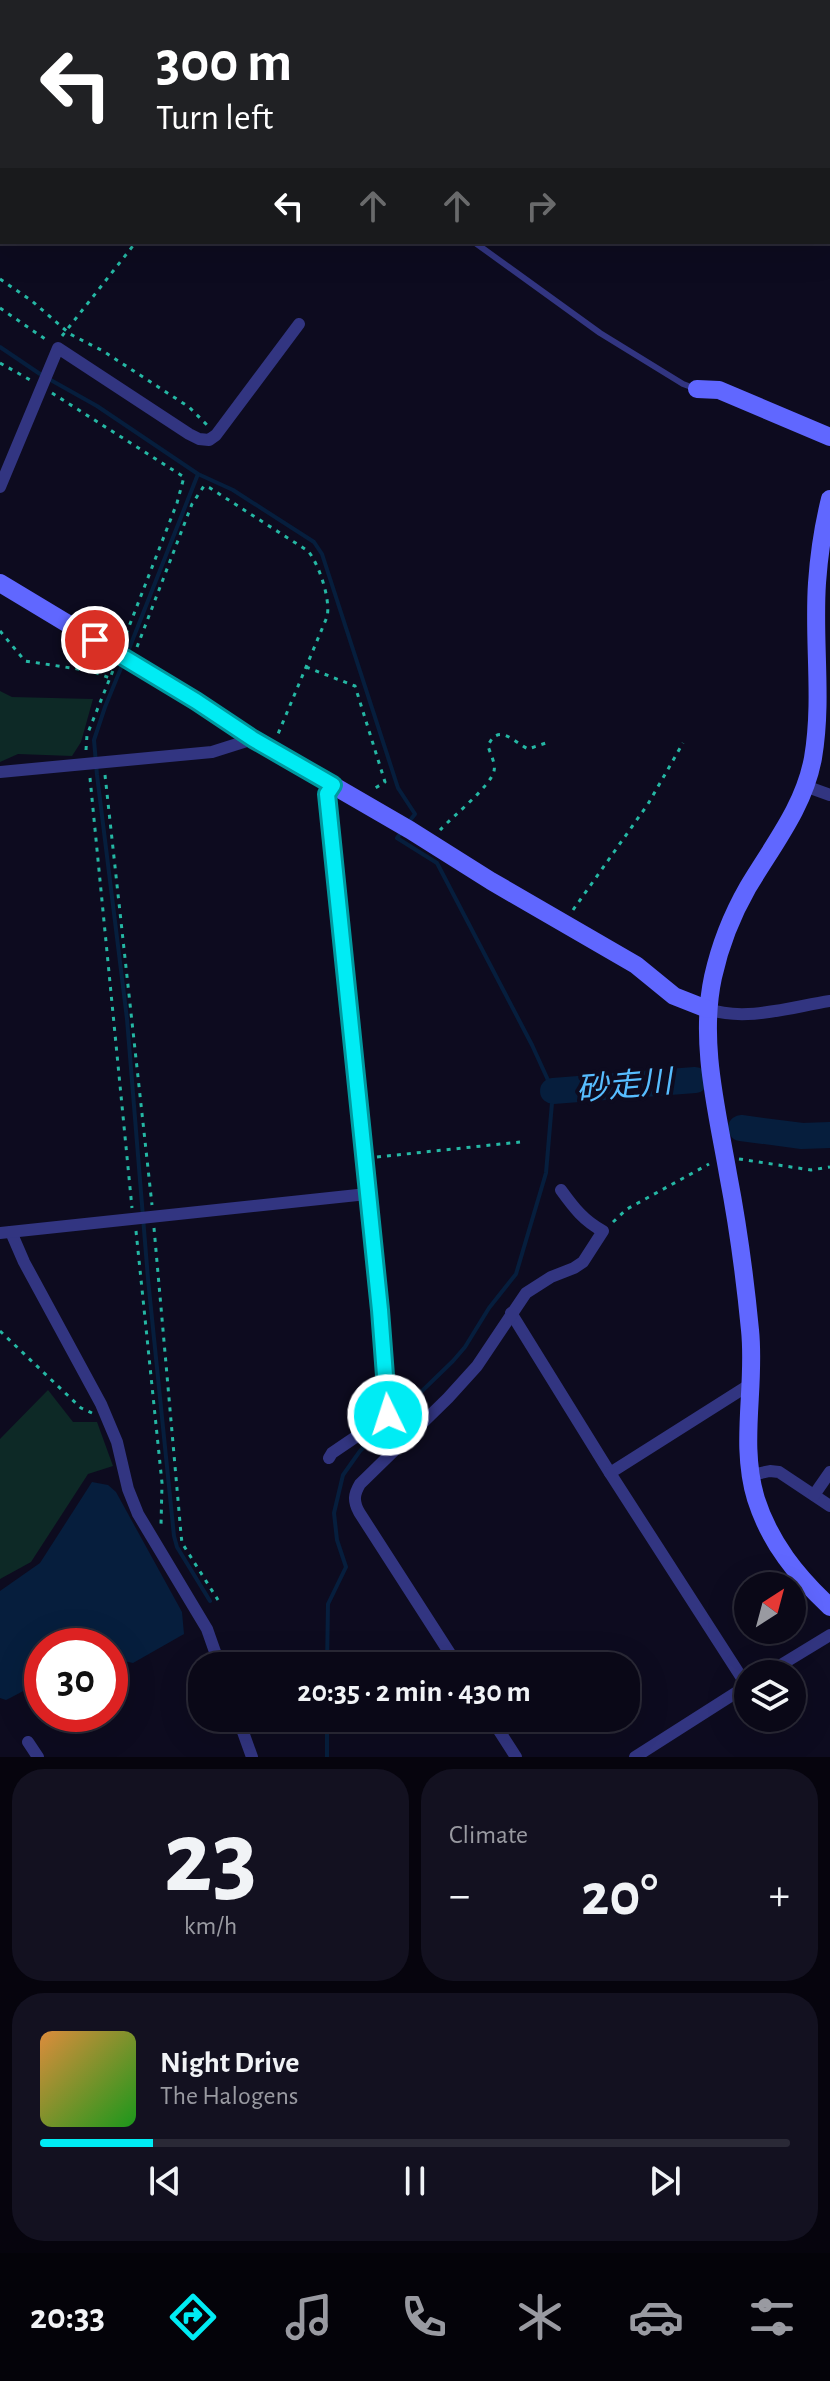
<!DOCTYPE html>
<meta charset="utf-8">
<style>
body{margin:0;font-family:"Alegreya Sans","Noto Sans JP",sans-serif;background:#131120;color:#f1f3f6;height:100vh;display:flex;flex-direction:column;font-size:30px;white-space:nowrap}
*{box-sizing:border-box;margin:0}
p{font-size:26px;color:#999aa1}
.icon{flex:none;width:44px;height:44px;fill:none;stroke:currentColor;stroke-width:2;stroke-linecap:round;stroke-linejoin:round}
.map{position:relative;height:1757px;overflow:hidden}
.details{display:flex;flex-direction:column;gap:12px;padding:12px;background:#06040d;flex:1}
.details>*{flex:none}
.guide{position:absolute;left:0px;top:0px;width:830px;height:244px;box-shadow:0 8px 32px #0002,0 0 0 2px #2a2936;background:#202124;color:#fff;overflow:hidden}
.needle{width:52px;rotate:36deg}
.controls{position:absolute;left:734px;top:1572px;display:grid;gap:16px}
.controls a{display:grid;place-items:center;width:72px;height:72px;border-radius:50%;background:#0a0817;box-shadow:0 8px 32px #0002,0 0 0 2px #2a2936;font-size:40px}
.speed{position:absolute;left:24px;top:1628px;display:flex;gap:16px;font-size:40px;font-weight:700;text-align:center}
.speed>*{display:grid;place-content:center;width:104px;height:104px;border-radius:50%;background:#0a0817;box-shadow:0 8px 32px #0002,0 0 0 2px #2a2936;line-height:1}
.speed .limit{border:12px solid #d22;background:#fff;color:#111}
.pin{position:absolute;display:grid;place-items:center;width:68px;height:68px;color:#fff;margin:-34px;border:4px solid #fff;border-radius:50%;box-shadow:0 2px 8px #0007}
.me{position:absolute;width:88px;margin:-44px;rotate:356deg;stroke-linejoin:round;filter:drop-shadow(0 0 6px #0008)}
.turn{display:flex;align-items:center;gap:28px;height:168px;padding:0 24px;font-size:36px}
.turn .icon{width:104px;height:104px;stroke-width:2.5}
.turn b{display:block;font-size:56px;line-height:68px}
.lanes{display:flex;align-items:center;height:76px;padding:0 24px;background:#0003;justify-content:center;gap:40px;direction:ltr}
.lanes .off{opacity:.35}
.big{font-size:60px;font-weight:700;line-height:1.1}
.details .tile{flex:1;display:flex;flex-direction:column;justify-content:center;gap:12px;min-width:0;padding:0 28px;border-radius:32px;background:#131120}
.details .dial{align-items:center;gap:0}
.dial b{font-size:104px;line-height:1}
.song{display:flex;align-items:center;gap:24px}
.cover{width:96px;height:96px;border-radius:12px;background:linear-gradient(135deg,hsl(30 70% 55%),hsl(120 70% 35%))}
.played{height:8px;border-radius:4px;background:linear-gradient(90deg,#00ecf4 15%,#2a2936 15%)}
.keys{display:flex;justify-content:space-around;direction:ltr}
.heat{display:flex;justify-content:space-between;align-items:center;font-size:44px;direction:ltr}
.details .tiles{flex:1;display:grid;gap:12px;grid-template-columns:1fr 1fr}
.tile:last-child{grid-column:span 2}
.trip{position:absolute;left:188px;top:1652px;width:452px;height:80px;border-radius:32px;background:#0a0817;box-shadow:0 8px 32px #0002,0 0 0 2px #2a2936;font-weight:700;line-height:80px;text-align:center}
.dock{display:flex;height:128px;justify-content:space-around;align-items:center;background:#040309;color:#999aa1}
.dock .icon{width:56px;height:56px}
.dock .current{color:#00ecf4}
.dock b{font-size:36px;color:#f1f3f6}
.map>svg:first-child{display:block}
</style>
<div class="map">
<svg width="830" height="1757" viewBox="0 0 830 1757">
<rect width="100%" height="100%" fill="#0d0b1f"/>
<g fill="#0d2926">
<path d="M 0,691 L 12,697 L 93,699 L 81,742 L 72,756 L 18,754 L 0,762 Z"/>
<path d="M 48,1390 L 73,1422 L 97,1422 L 113,1466 L 88,1474 L 31,1562 L 0,1579 L 0,1439 Z"/>
</g>
<path fill="#061e3d" d="M 92,1482 L 108,1485 L 116,1492 L 182,1612 L 184,1634 L 133,1663 L 110,1658 L 110,1646 L 42,1646 C 42,1680 35,1686 6,1700 L 0,1698 L 0,1591 L 40,1563 Z"/>
<g fill="none" stroke-linecap="round" stroke-linejoin="round">
<g stroke="#061e3d" stroke-width="4">
<path d="M 0,347 L 40,374 L 97,406 L 198,474 L 233,490 L 314,542 L 322,554 L 398,788 L 415,814 L 408,823"/>
<path d="M 127,654 L 198,474"/>
<path d="M 123,663 L 105,707 L 94,740 L 97,775 L 127,1019 L 148,1279 L 174,1536 L 177,1547 L 210,1601"/>
<path d="M 327,1666 L 328,1604 L 346,1567 L 337,1540 L 334,1513 L 343,1475 L 360,1451 L 453,1361 L 465,1347 L 489,1308 L 516,1274 L 546,1173 L 553,1091 L 532,1045 L 437,863 L 397,838 L 403,830"/>
<path d="M 327,1757 L 327,1718"/>
</g>
<g stroke="#061e3d" stroke-width="26">
<path d="M 553,1091 L 695,1080"/>
<path d="M 741,1128 L 802,1136 L 830,1135"/>
</g>
</g>
<path fill="#1b1641" stroke="#2f266f" stroke-width="2" d="M 606,0 L 830,0 L 830,60 L 828,62 L 828,2 L 609,2 Z"/>
<g fill="none" stroke-linecap="round" stroke-linejoin="round">
<g stroke="#25b7a4" stroke-width="3" stroke-dasharray="4 6" stroke-linecap="butt">
<path d="M 0,141 L 2,139"/>
<path d="M 0,279 L 32,301 L 70,334 L 103,351 L 189,407 L 208,426"/>
<path d="M 0,308 L 48,341"/>
<path d="M 62,336 L 136,242"/>
<path d="M 0,363 L 32,381"/>
<path d="M 52,393 L 184,477 L 177,503 L 123,642"/>
<path d="M 0,631 L 25,661 L 91,671 L 110,678"/>
<path d="M 137,647 L 192,504 L 204,486 L 210,488 L 308,551 C 319,564 331,600 327,617 L 278,734"/>
<path d="M 306,667 L 355,686 L 385,782 L 372,790"/>
<path d="M 86,750 L 87,735 L 114,668"/>
<path d="M 105,775 L 152,1205"/>
<path d="M 90,778 L 132,1208"/>
<path d="M 440,830 C 453,816 490,787 494,771 C 496,764 490,753 488,746 C 498,722 514,742 528,749 L 549,742"/>
<path d="M 573,910 L 648,804 L 683,743"/>
<path d="M 377,1157 L 520,1142"/>
<path d="M 739,1159 L 811,1170 L 830,1167"/>
<path d="M 613,1222 L 627,1209 L 709,1164"/>
<path d="M 154,1228 L 181,1534 L 182,1543 L 218,1600"/>
<path d="M 136,1231 L 162,1483 L 161,1526"/>
<path d="M 0,1331 L 81,1408 L 92,1413"/>
</g>
<g stroke="#323581" stroke-width="6">
<path d="M 224,0 L 226,2"/>
<path d="M 384,2 L 385,0"/>
<path d="M 0,15 L 2,16"/>
<path d="M 474,242 L 600,333 L 683,384 L 694,388"/>
</g>
<g stroke="#323581" stroke-width="12">
<path d="M 0,487 L 58,348 L 189,434 L 199,439 L 209,440 L 216,435 L 299,324"/>
<path d="M 0,772 L 212,752 L 253,739"/>
<path d="M 805,786 L 830,795"/>
<path d="M 707,1009 C 746,1022 791,1007 830,1001"/>
<path d="M 11,1232 L 24,1262 L 101,1404 L 117,1442 L 128,1489 L 138,1514 L 207,1629 L 220,1666"/>
<path d="M 0,1233 L 367,1194"/>
<path d="M 511,1313 L 610,1473"/>
<path d="M 329,1458 L 332,1453 L 388,1415 L 380,1310 L 327,794 L 333,785"/>
<path d="M 751,1475 L 770,1471 L 779,1472 L 830,1506"/>
<path d="M 814,1495 L 830,1472"/>
<path d="M 458,1666 L 359,1512 C 353,1501 354,1494 360,1484 L 448,1398 L 477,1366 L 526,1293 L 551,1277 L 574,1268 L 583,1262 L 603,1231 C 584,1221 574,1208 561,1190"/>
<path d="M 766,1674 L 830,1635"/>
<path d="M 747,1686 L 610,1473 L 749,1385"/>
<path d="M 238,1718 L 252,1757"/>
<path d="M 491,1718 L 516,1757"/>
<path d="M 28,1742 L 38,1757"/>
<path d="M 635,1757 L 748,1685"/>
</g>
<g stroke="#6067ff" stroke-width="18">
<path d="M 697,389 L 719,390 L 830,437"/>
<path d="M 830,499 C 823,527 819,554 817,583 C 813,641 823,699 813,758 C 804,807 773,845 748,887 C 732,915 720,945 713,977 C 699,1042 717,1110 728,1174 C 738,1226 745,1278 750,1330 C 756,1387 739,1443 756,1499 C 770,1543 797,1576 830,1607"/>
<path d="M 0,583 L 196,701 L 253,739 L 410,830 L 491,881 L 636,965 L 674,996 L 707,1009"/>
</g>
</g>
<g fill="none" stroke-linecap="round" stroke-linejoin="round">
<g stroke="#00999f" stroke-width="20">
<path id="route" d="M 95,640 L 196,701 L 253,739 L 333,785 L 327,794 L 380,1310 L 388,1415"/>
</g>
<use href="#route" stroke="#00ecf4" stroke-width="14"/>
</g>
<g text-anchor="middle" dominant-baseline="central" stroke-width="8" stroke-linejoin="round" paint-order="stroke">
<g font-size="32" font-style="italic" fill="#57bdff" stroke="#0d0b1f">
<text transform="translate(624 1086) rotate(-5)">砂走川</text>
</g>
</g>
</svg>
<div class="controls">
<a><svg class="needle" viewBox="-14 -14 28 28"><path d="M0-13l5 13h-10z" fill="#e53935"/><path d="M0 13l5-13h-10z" fill="#999aa1"/></svg></a>
<a><svg class="icon" aria-label="layers" viewBox="0 0 24 24"><path d="M12 4l9 5-9 5-9-5zM3 14l9 5 9-5"/></svg></a>
</div>
<div class="speed"><div class="limit">30</div></div>
<div class="pin" style="left:95px;top:640px;background:#d93025"><svg class="icon" aria-label="arrive" viewBox="0 0 24 24"><path d="M6 21V4h12l-3 4 3 4H6"/></svg></div>
<svg class="me" style="left:388px;top:1415px" viewBox="-20 -20 40 40"><circle r="17" fill="#00ecf4" stroke="#fff" stroke-width="3"/><path d="M0-11L8 9 0 5-8 9z" fill="#fff"/></svg>
<div class="trip">20:35 · 2 min · 430 m</div>
<div class="guide">
<div class="turn"><svg class="icon" aria-label="left" viewBox="0 0 24 24"><path d="M17 20v-9H6M10 6l-5 5 5 5"/></svg><div><b>300 m</b>Turn left</div></div>
<div class="lanes"><svg class="icon" aria-label="left" viewBox="0 0 24 24"><path d="M17 20v-9H6M10 6l-5 5 5 5"/></svg><svg class="icon off" aria-label="ahead" viewBox="0 0 24 24"><path d="M12 20V5M6 11l6-6 6 6"/></svg><svg class="icon off" aria-label="ahead" viewBox="0 0 24 24"><path d="M12 20V5M6 11l6-6 6 6"/></svg><svg class="icon off" aria-label="right" viewBox="0 0 24 24"><path d="M7 20v-9h11M14 6l5 5-5 5"/></svg></div>
</div>
</div>
<section class="details">
<div class="tiles">
<div class="tile dial"><b>23</b><p>km/h</p></div>
<div class="tile"><p>Climate</p>
<div class="heat"><a>−</a><b class="big">20°</b><a>+</a></div>
</div>
<div class="tile">
<div class="song"><i class="cover"></i><div><b>Night Drive</b><p>The Halogens</p></div></div>
<div class="played"></div>
<div class="keys"><svg class="icon" aria-label="previous" viewBox="0 0 24 24"><path d="M18 5L8 12l10 7zM5 5v14"/></svg><svg class="icon" aria-label="pause" viewBox="0 0 24 24"><path d="M8 5v14M16 5v14"/></svg><svg class="icon" aria-label="next" viewBox="0 0 24 24"><path d="M6 5l10 7-10 7zM19 5v14"/></svg></div>
</div>
</div>
</section>
<nav class="dock">
<b>20:33</b>
<svg class="icon current" aria-label="directions" viewBox="0 0 24 24"><path d="M12 3l9 9-9 9-9-9zM9 14v-3h6M13 9l2 2-2 2"/></svg>
<svg class="icon" aria-label="music" viewBox="0 0 24 24"><path d="M9 18V5l10-2v13"/><circle cx="6" cy="18" r="3"/><circle cx="16" cy="16" r="3"/></svg>
<svg class="icon" aria-label="phone" viewBox="0 0 24 24"><path d="M5 4h4l2 5-3 2q2 4 5 5l2-3 5 2v4C11 20 4 13 5 4z"/></svg>
<svg class="icon" aria-label="climate" viewBox="0 0 24 24"><path d="M12 3v18M4 7l16 10M4 17L20 7"/></svg>
<svg class="icon" aria-label="car" viewBox="0 0 24 24"><path d="M5 17H2v-5l4-1 3-4h7l3 4 3 1v5h-3M9 17h6M6 11h13"/><circle cx="7" cy="17" r="2"/><circle cx="17" cy="17" r="2"/></svg>
<svg class="icon" aria-label="filters" viewBox="0 0 24 24"><path d="M4 7h16M4 17h16"/><circle cx="9" cy="7" r="2"/><circle cx="15" cy="17" r="2"/></svg>
</nav>
